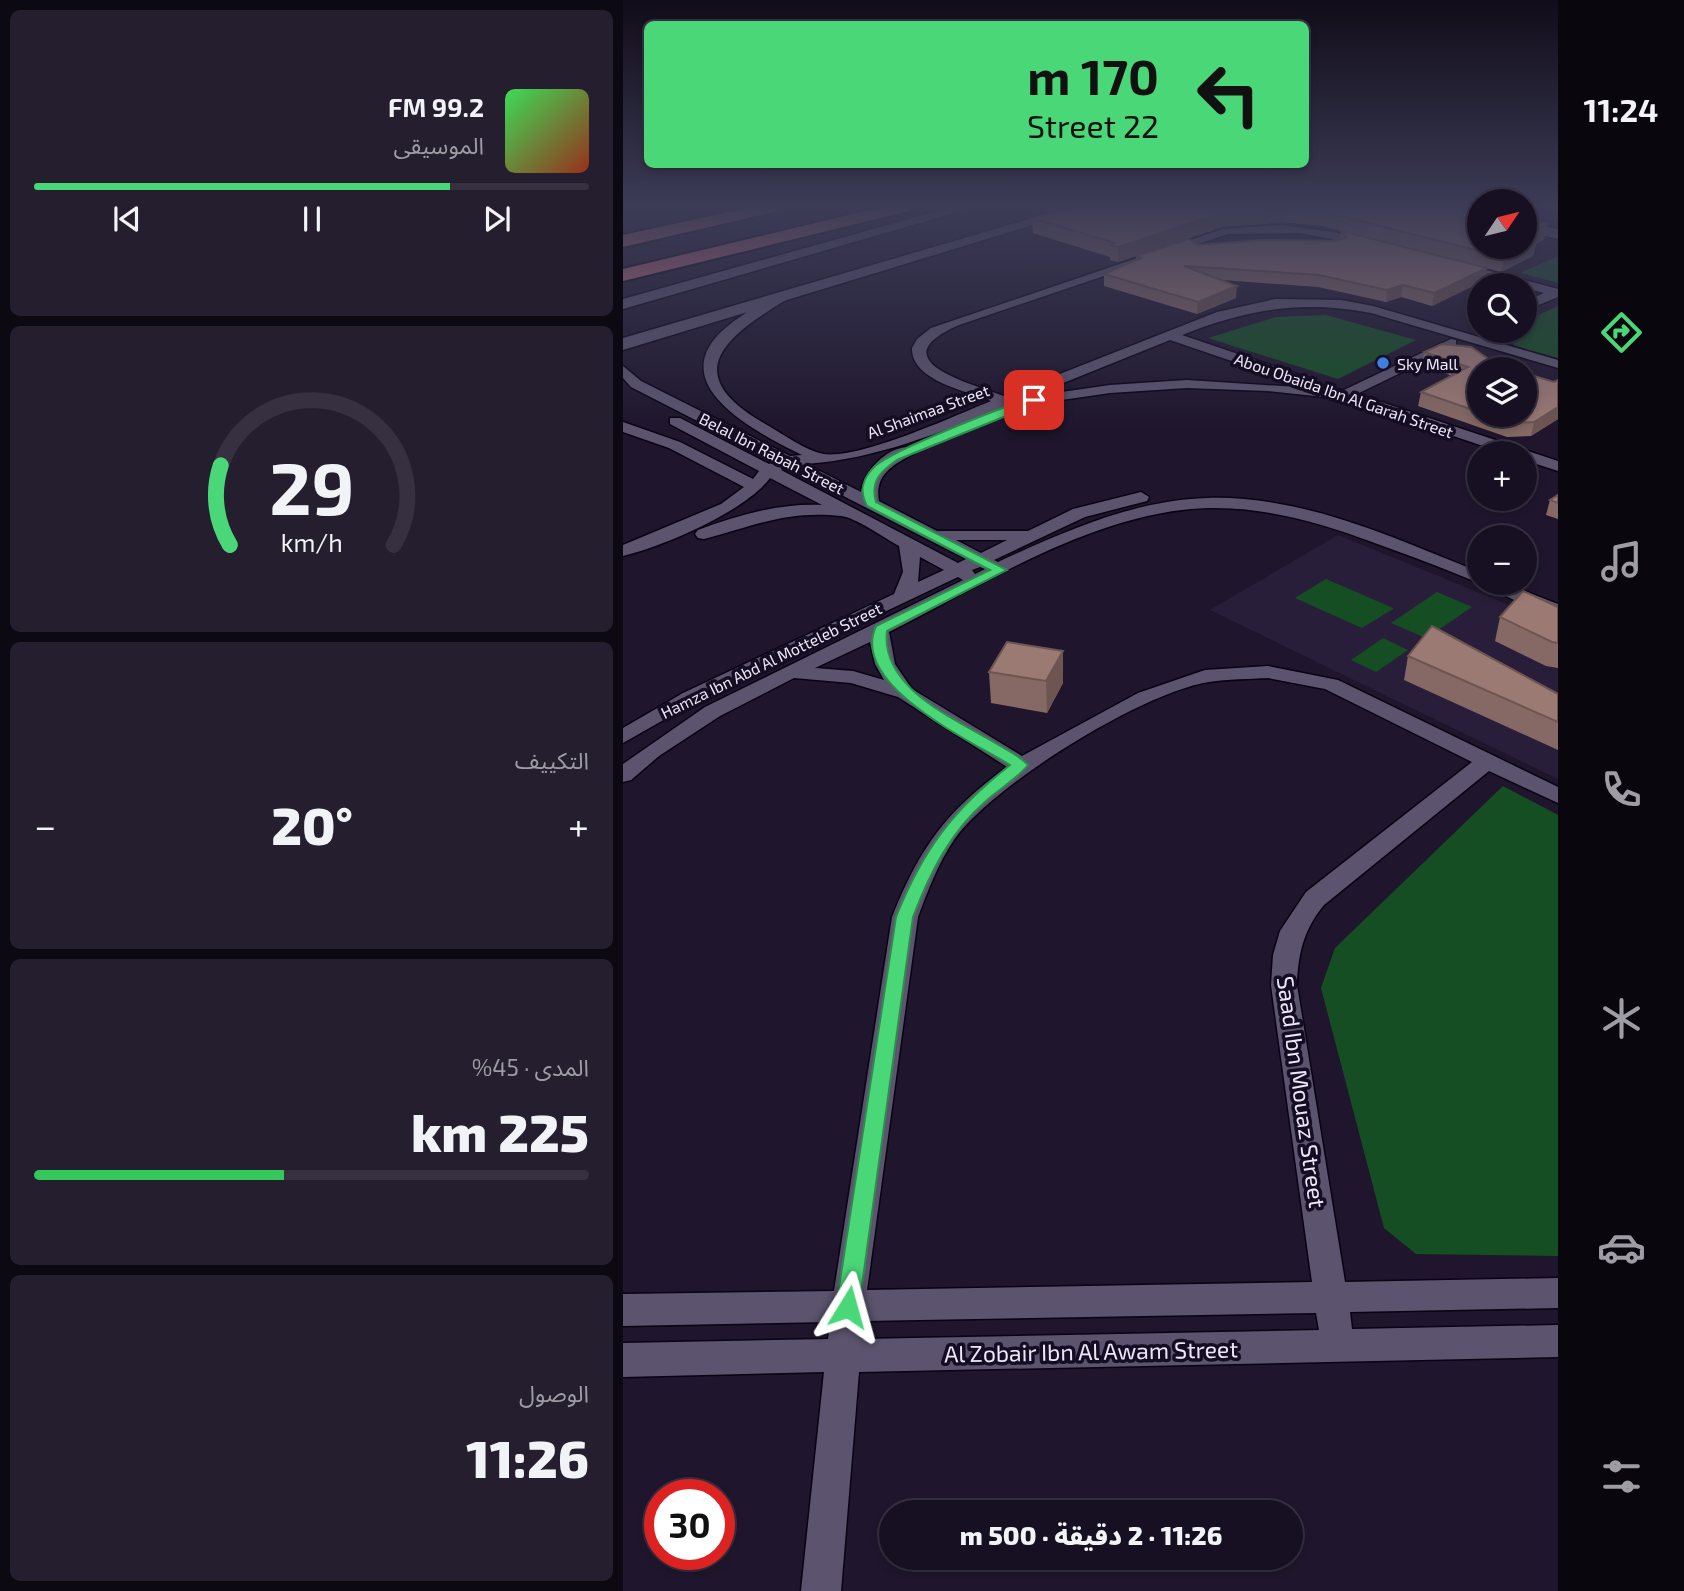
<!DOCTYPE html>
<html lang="ar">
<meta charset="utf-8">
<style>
body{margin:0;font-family:"Exo 2","Noto Sans Arabic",sans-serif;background:#241e2f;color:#f1f3f6;direction:rtl;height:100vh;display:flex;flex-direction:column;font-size:26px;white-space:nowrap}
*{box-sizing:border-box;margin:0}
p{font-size:23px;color:#9e9da5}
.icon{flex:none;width:38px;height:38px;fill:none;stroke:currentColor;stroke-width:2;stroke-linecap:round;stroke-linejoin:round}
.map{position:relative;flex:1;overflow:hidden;direction:ltr}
.drawer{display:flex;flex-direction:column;gap:10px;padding:10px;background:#0d0913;width:623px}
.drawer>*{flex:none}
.guide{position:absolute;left:21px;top:21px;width:665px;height:147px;border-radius:10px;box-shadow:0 4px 10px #0003,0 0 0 2px #363040;direction:rtl;background:#4ad778;color:#111;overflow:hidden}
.needle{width:46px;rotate:55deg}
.fabs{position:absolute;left:844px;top:189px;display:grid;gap:14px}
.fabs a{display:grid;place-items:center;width:70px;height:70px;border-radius:50%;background:#171022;box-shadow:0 4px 10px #0003,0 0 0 2px #363040;font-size:35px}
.speed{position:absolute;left:21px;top:1479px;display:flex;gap:14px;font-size:35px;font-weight:700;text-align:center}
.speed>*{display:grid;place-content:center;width:91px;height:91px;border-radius:50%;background:#171022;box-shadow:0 4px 10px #0003,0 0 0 2px #363040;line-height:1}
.speed .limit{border:10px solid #d22;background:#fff;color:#111}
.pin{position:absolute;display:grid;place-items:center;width:60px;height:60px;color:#fff;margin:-30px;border-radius:14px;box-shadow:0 4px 10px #0006}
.me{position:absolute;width:77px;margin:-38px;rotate:8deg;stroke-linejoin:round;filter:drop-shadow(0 0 5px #0008)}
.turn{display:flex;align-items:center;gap:24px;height:147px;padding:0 35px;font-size:32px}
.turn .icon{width:91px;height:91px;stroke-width:2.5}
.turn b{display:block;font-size:49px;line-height:60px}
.big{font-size:52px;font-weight:800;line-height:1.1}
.drawer .card{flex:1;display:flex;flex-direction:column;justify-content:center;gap:10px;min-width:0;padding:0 24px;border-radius:10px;background:#241e2f}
.drawer .dial{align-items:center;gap:0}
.dial svg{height:182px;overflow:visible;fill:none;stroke:#363040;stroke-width:7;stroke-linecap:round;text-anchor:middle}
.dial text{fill:#f1f3f6;stroke:none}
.song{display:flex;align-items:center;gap:21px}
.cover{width:84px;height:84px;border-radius:10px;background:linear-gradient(135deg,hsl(130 70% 55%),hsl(10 70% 35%))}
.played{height:7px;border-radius:4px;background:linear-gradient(90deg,#4ad778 75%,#363040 75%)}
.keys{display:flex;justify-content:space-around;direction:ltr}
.heat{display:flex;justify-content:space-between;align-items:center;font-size:38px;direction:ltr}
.charge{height:10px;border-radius:5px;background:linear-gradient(90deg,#34c759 45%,#363040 0)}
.trip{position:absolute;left:256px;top:1500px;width:424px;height:70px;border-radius:35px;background:#171022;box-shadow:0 4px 10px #0003,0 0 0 2px #363040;font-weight:800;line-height:70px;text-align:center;direction:rtl}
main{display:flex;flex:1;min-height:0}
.tabs{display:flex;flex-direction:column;width:126px;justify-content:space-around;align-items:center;background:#09060e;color:#9e9da5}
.tabs .icon{width:49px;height:49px}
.tabs .selected{color:#4ad778}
.tabs b{font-size:32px;color:#f1f3f6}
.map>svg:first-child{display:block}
</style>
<main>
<nav class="tabs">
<b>11:24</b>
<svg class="icon selected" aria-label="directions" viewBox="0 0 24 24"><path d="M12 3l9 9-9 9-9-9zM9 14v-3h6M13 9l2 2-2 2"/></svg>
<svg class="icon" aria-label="music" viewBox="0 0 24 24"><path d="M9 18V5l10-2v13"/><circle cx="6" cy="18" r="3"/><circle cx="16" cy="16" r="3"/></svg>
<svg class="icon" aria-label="phone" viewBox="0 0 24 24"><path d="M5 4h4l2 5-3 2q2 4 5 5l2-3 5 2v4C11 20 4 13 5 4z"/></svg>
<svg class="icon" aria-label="climate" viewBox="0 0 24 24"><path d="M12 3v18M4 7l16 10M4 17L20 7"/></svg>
<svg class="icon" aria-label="car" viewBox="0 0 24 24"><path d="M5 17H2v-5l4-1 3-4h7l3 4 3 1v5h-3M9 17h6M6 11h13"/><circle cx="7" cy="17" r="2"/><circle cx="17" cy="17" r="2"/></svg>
<svg class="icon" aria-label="filters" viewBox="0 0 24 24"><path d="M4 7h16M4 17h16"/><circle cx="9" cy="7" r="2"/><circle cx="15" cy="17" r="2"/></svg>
</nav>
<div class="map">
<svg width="935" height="1591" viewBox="0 0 935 1591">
<rect width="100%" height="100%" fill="#1f162d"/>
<path fill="#291e3a" d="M 715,535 L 935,625 L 935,779 L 587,610 Z"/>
<g fill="#164e24">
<path d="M 935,256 L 935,283 L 897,273 Z"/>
<path d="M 935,306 L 935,358 L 892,346 L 884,331 L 901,331 L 901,322 Z"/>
<path d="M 703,315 L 793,340 L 715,379 L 585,338 L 653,317 Z"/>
<path d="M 703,579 L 770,608 L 770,609 L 739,628 L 672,598 Z"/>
<path d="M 814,592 L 849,607 L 803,638 L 768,623 Z"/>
<path d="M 760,638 L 785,650 L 753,672 L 728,660 Z"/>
<path d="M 880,786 L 935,815 L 935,1256 L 793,1254 L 761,1228 L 698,988 L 712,948 Z"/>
</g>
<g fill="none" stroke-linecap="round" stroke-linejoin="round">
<g stroke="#090314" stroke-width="3">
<g id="street">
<path d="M 658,225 L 711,232 L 752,243 L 746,246 L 676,233 L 605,234 L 336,325 C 256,360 344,382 381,396 L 594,312 L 652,299 L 718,300 L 750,306 L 935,360 L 935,368 L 748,313 C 678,300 625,309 559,335 L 686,378 L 686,384 L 676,384 L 547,340 L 393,402 L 392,407 L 381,407 C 315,433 254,459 183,464 L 238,492 C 240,471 268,442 290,448 L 290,454 C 270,465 251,475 256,501 L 314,531 L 405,531 L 450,509 L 518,492 L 526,497 L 524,501 L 462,517 L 371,560 L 375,562 C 440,532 511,500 584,498 C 679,495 769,537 856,572 L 856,583 L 881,583 L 935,604 L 935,617 C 908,610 882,595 858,584 C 823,569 785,555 749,542 C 696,522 642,507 585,508 C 475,511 362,583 266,632 L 272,664 L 289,689 L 399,756 L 515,693 L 582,670 L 645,666 L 715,680 L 935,787 L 935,803 L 866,771 L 701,905 C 681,929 675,953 674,985 L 722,1282 L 935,1278 L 935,1308 L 727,1312 L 729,1329 L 935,1325 L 935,1357 L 236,1372 L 218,1591 L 178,1591 L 201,1372 L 0,1377 L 0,1343 L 205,1339 L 207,1322 L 0,1326 L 0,1294 L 211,1291 L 269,917 C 297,847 323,811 384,767 L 275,697 L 228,683 L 171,678 L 97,716 L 36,756 L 8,780 L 0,782 L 0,764 L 82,707 L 340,580 L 335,577 L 74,701 L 0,743 L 0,728 L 60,693 L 271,594 L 280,572 L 276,546 C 263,539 232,517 218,516 C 163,510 132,526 81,539 L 75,538 L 72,534 L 75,530 C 115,515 156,503 199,505 L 147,478 C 123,511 41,546 0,556 L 0,545 L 98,504 L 121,487 L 46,448 L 0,432 L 0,422 L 57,442 L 130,479 L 136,471 L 47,424 L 47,418 L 57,418 L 146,464 L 152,461 L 8,387 L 0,378 L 0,366 L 18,381 L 167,456 L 179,455 C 122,427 26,375 120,315 C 131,307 150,292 163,294 L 163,300 C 100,338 55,375 144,425 C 160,434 183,451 201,454 C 238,459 331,416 368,401 C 344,391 288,381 289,348 L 294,339 L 308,328 L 600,229 ZM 164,467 L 343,559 L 335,563 L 158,470 ZM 333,540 L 384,540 L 358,553 ZM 297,557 L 321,570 L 295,582 ZM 357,567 L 362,569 L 352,574 L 349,570 ZM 247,642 L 252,664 L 261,680 L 230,671 L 192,668 ZM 645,678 L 702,689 L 849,762 L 683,892 L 657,931 L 650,955 L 648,985 L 689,1282 L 244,1290 L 295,917 C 305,890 315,864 331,840 C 369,785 520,692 586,682 C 605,679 626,679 645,678 ZM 693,1313 L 696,1330 L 239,1339 L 241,1321 Z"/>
<path d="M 833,262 L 935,289 L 935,297 L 901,311 L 901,302 L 921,293 L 829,268 L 827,266 Z"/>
<path d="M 828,339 L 833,340 L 833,346 L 734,394 L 935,461 L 935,471 L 901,460 L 901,453 L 881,453 L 720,399 L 644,391 L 564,388 L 487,393 L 411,404 L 404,400 L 411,396 L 487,385 L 564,380 L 721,390 Z"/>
</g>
</g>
<g stroke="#090314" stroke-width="3">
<g id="secondary">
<path d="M 329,207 L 352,207 L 0,309 L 0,299 Z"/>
<path d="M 447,207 L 469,207 L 0,350 L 0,338 Z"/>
<path d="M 901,222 L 935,229 L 935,239 L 901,231 Z"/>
</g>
</g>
<g stroke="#090314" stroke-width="4">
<g id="highway">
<path d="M 128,207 L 160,207 L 151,212 L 0,247 L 0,235 Z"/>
<path d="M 259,207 L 289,207 L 286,211 L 0,281 L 0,269 Z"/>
</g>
</g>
<use href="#street" fill="#5c546e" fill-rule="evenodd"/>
<use href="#secondary" fill="#5c546e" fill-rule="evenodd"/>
<use href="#highway" fill="#c76f7a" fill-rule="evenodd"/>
</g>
<g fill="#866964">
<path d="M 448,207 L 856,207 L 856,224 L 847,228 L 850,237 L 924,224 L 921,239 L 913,244 L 910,256 L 878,272 L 700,226 L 660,222 L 599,227 L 495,262 L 487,260 L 487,257 L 410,233 L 409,218 Z"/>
<path d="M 718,231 L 862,280 L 809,306 L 778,297 L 763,302 L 695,287 L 599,280 L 613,298 L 574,314 L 481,286 L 481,274 L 513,260 L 513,256 L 715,241 L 716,241 Z"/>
<path d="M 801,352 L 856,369 L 856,415 L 901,415 L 931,382 L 935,380 L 935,419 L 908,436 L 884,437 L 795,406 L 798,392 L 829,376 L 799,365 Z"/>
<path d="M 935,495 L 935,519 L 923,515 L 927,500 Z"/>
<path d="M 935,607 L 935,668 L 923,666 L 872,641 L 877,617 Z"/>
<path d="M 440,651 L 440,683 L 424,713 L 368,703 L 366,672 Z"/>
<path d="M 785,656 L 935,694 L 935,750 L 781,680 Z"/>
</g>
<g fill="#6d5551">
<path d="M 661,208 L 660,222 L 599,227 L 495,262 L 495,247 L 600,212 Z"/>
<path d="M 856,211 L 856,224 L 840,231 L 842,217 Z"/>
<path d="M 924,224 L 921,239 L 913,244 L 910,256 L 878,272 L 881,257 L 901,247 L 901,237 Z"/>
<path d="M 864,268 L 862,280 L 809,306 L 811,293 Z"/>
<path d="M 780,285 L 778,297 L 763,302 L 764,290 Z"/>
<path d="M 614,286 L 613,298 L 574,314 L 575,302 Z"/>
<path d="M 935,407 L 935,419 L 908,436 L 911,422 Z"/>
<path d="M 440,651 L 440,683 L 424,713 L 423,681 Z"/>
</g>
<g fill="#9c7a74" stroke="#6d5551" stroke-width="2">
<path d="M 451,207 L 856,207 L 856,211 L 842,217 L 850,237 L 856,235 L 856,247 L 901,247 L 901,239 L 913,242 L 881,257 L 701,212 L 661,208 L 600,212 L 495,247 L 488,245 L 492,243 L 409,218 Z"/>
<path d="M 906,220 L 924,224 L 901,237 L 901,221 Z"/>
<path d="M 718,231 L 864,268 L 811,293 L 780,285 L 764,290 L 696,275 L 561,266 L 614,286 L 575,302 L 481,274 L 518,258 L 513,256 L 566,239 L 575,245 L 639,240 L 715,241 L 724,237 Z"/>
<path d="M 819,344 L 848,347 L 870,362 L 891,369 L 856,369 L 856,412 L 798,392 L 845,367 L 801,352 Z"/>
<path d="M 901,373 L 931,382 L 935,380 L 935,407 L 911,422 L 887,423 L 864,415 L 901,415 Z"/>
<path d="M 935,495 L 935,503 L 927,500 Z"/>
<path d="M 900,591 L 935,607 L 935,643 L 929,642 L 877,617 Z"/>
<path d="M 809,626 L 935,694 L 935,722 L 785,656 Z"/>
<path d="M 384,642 L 440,651 L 423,681 L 366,672 Z"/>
</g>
<linearGradient id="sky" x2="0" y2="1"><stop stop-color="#110c19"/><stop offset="0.48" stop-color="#3c3c57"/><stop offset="1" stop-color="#3c3c57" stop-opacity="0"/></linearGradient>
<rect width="935" height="430" fill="url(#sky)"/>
<path fill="#4ad778" stroke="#308c4e" stroke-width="2" d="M 411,397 L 415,403 L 274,460 C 258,471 247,481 253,502 L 384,570 L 264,631 C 257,690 336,720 379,747 C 388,752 398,757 405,765 C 394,779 376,789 363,801 C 327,832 307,873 290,917 L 236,1307 L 233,1315 L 225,1318 L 216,1315 L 213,1307 L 273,917 C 300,849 330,810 387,765 C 348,741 226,685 253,626 L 367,570 L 244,506 C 236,491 239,479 251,467 C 268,450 383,406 411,397 Z"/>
<circle fill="#3f7fe0" stroke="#150d23" stroke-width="2.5" cx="760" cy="363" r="7"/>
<g text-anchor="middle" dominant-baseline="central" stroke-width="7" stroke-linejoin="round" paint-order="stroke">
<g font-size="16" fill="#ece7f7" stroke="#150d23" text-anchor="start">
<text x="774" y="363">Sky Mall</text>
</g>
<g font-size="16" fill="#ece7f7" stroke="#150d23">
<text transform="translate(721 395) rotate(19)">Abou Obaida Ibn Al Garah Street</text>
<text transform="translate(305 411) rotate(-20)">Al Shaimaa Street</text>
<text transform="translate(149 453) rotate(27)">Belal Ibn Rabah Street</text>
<text transform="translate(148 660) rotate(-26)">Hamza Ibn Abd Al Motteleb Street</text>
</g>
<g font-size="23" fill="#ece7f7" stroke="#150d23">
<text transform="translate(679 1092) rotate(82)">Saad Ibn Mouaz Street</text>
<text transform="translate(468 1351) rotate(-1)">Al Zobair Ibn Al Awam Street</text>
</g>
</g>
</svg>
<div class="fabs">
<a><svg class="needle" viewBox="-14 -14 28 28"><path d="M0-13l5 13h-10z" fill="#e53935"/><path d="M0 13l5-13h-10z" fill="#9e9da5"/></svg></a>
<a><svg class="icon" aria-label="search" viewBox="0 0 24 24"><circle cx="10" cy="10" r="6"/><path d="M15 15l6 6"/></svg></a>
<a><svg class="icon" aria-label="layers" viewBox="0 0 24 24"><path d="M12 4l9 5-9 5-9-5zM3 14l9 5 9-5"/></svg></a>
<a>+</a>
<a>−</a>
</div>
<div class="speed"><div class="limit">30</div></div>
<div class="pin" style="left:411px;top:400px;background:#d93025"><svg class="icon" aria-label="arrive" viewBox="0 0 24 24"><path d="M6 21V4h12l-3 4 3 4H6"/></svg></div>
<svg class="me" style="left:225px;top:1307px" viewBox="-20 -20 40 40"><path d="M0-17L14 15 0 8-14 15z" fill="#4ad778" stroke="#fff" stroke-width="4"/></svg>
<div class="trip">11:26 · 2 دقيقة · 500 m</div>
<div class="guide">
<div class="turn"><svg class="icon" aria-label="left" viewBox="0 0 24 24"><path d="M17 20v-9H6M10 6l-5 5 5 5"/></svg><div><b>170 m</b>Street 22</div></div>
</div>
</div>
<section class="drawer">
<div class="card">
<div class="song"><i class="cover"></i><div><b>99.2 FM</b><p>الموسيقى</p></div></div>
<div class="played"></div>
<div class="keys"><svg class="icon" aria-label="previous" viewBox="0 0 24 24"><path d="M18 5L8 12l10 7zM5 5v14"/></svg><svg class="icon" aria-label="pause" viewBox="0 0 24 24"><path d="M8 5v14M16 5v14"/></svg><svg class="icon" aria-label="next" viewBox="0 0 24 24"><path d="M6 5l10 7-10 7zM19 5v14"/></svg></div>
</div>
<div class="card dial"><svg viewBox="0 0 100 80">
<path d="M14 69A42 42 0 1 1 86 69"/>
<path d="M14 69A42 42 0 0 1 10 34" stroke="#4ad778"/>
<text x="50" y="56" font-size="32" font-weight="700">29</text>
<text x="50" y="72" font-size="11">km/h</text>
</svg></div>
<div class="card"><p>التكييف</p>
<div class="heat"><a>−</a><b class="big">20°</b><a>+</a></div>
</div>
<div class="card"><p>المدى · 45%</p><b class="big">225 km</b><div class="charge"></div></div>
<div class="card"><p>الوصول</p><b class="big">11:26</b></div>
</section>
</main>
